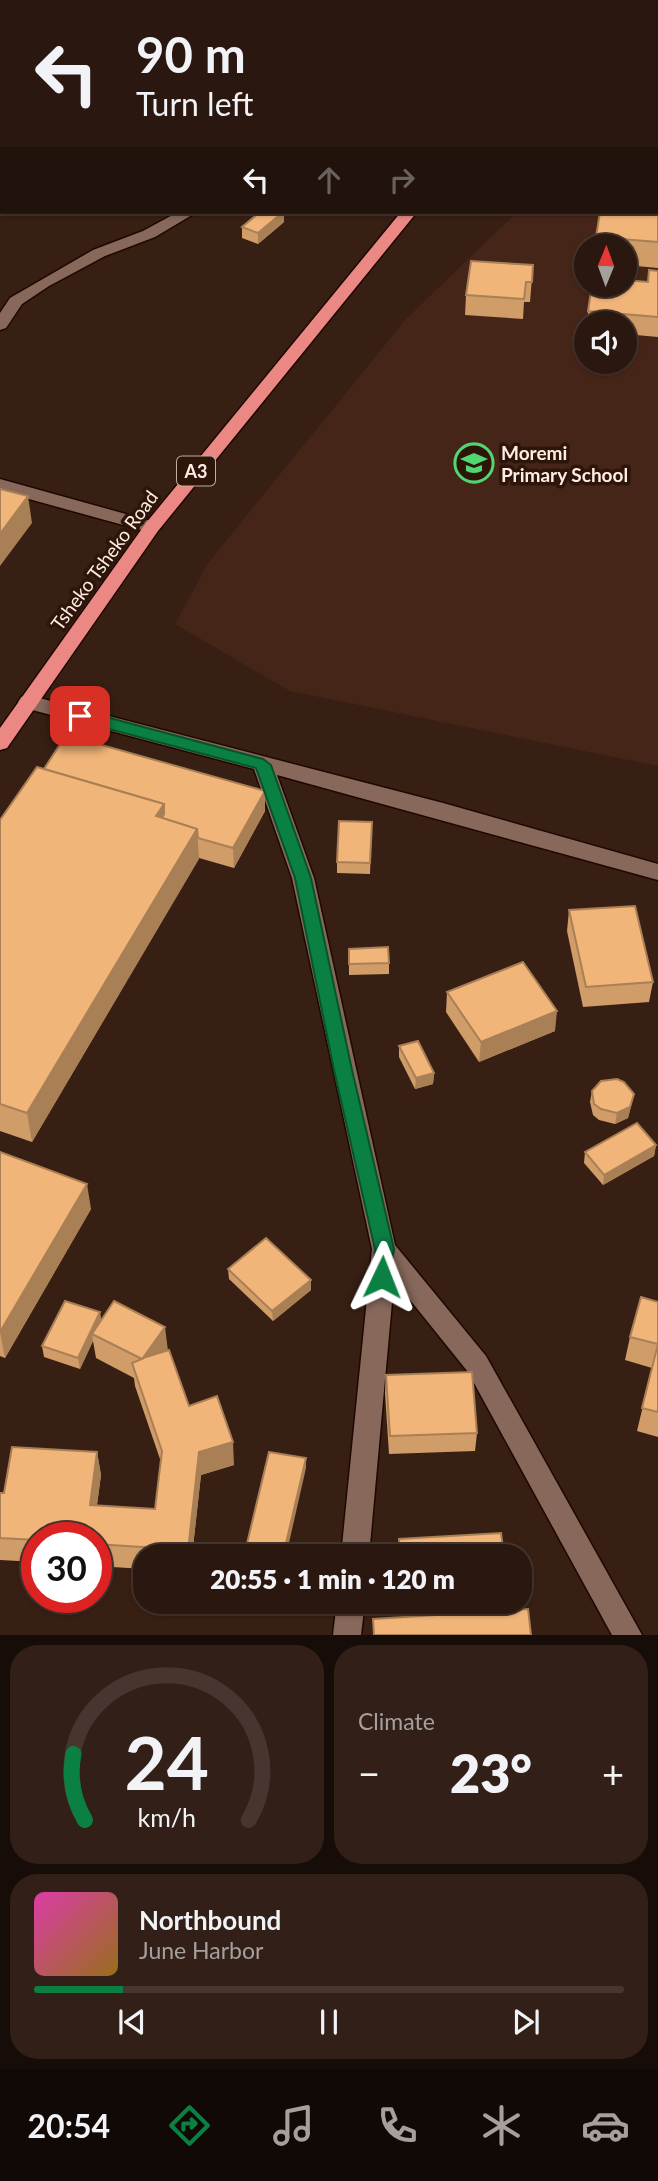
<!DOCTYPE html>
<meta charset="utf-8">
<style>
body{margin:0;font-family:Lato,sans-serif;background:#322018;color:#f1f3f6;height:100vh;display:flex;flex-direction:column;font-size:26px;white-space:nowrap}
*{box-sizing:border-box;margin:0}
p{font-size:23px;color:#a59f9e}
.icon{flex:none;width:38px;height:38px;fill:none;stroke:currentColor;stroke-width:2;stroke-linecap:round;stroke-linejoin:round}
.map{position:relative;height:1635px;overflow:hidden}
.details{display:flex;flex-direction:column;gap:10px;padding:10px;background:#170d08;flex:1}
.details>*{flex:none}
.hud{position:absolute;left:0px;top:0px;width:658px;height:214px;box-shadow:0 2px 5px #0004,0 0 0 2px #46362f;background:#2a170f;color:#f1f3f6;overflow:hidden}
.needle{width:46px;rotate:1deg}
.controls{position:absolute;left:574px;top:234px;display:grid;gap:14px}
.controls a{display:grid;place-items:center;width:63px;height:63px;border-radius:50%;background:#2a170f;box-shadow:0 2px 5px #0004,0 0 0 2px #46362f;font-size:35px}
.speed{position:absolute;left:21px;top:1522px;display:flex;gap:14px;font-size:35px;font-weight:700;text-align:center}
.speed>*{display:grid;place-content:center;width:91px;height:91px;border-radius:50%;background:#2a170f;box-shadow:0 2px 5px #0004,0 0 0 2px #46362f;line-height:1}
.speed .limit{border:10px solid #d22;background:#fff;color:#111}
.pin{position:absolute;display:grid;place-items:center;width:60px;height:60px;color:#fff;margin:-30px;border-radius:14px;box-shadow:0 4px 10px #0006}
.me{position:absolute;width:77px;margin:-38px;rotate:2deg;stroke-linejoin:round;filter:drop-shadow(0 0 5px #0008)}
.turn{display:flex;align-items:center;gap:24px;height:147px;padding:0 21px;font-size:32px}
.turn .icon{width:91px;height:91px;stroke-width:2.5}
.turn b{display:block;font-size:49px;line-height:60px}
.lanes{display:flex;align-items:center;height:66px;padding:0 21px;background:#0003;justify-content:center;gap:35px;direction:ltr}
.lanes .off{opacity:.35}
.big{font-size:52px;font-weight:800;line-height:1.1}
.details .widget{flex:1;display:flex;flex-direction:column;justify-content:center;gap:10px;min-width:0;padding:0 24px;border-radius:28px;background:#322018}
.details .dial{align-items:center;gap:0}
.dial svg{height:182px;overflow:visible;fill:none;stroke:#46362f;stroke-width:7;stroke-linecap:round;text-anchor:middle}
.dial text{fill:#f1f3f6;stroke:none}
.song{display:flex;align-items:center;gap:21px}
.cover{width:84px;height:84px;border-radius:10px;background:linear-gradient(135deg,hsl(320 70% 55%),hsl(40 70% 35%))}
.played{height:7px;border-radius:4px;background:linear-gradient(90deg,#0b8043 15%,#46362f 15%)}
.keys{display:flex;justify-content:space-around;direction:ltr}
.heat{display:flex;justify-content:space-between;align-items:center;font-size:38px;direction:ltr}
.details .tiles{flex:1;display:grid;gap:10px;grid-template-columns:1fr 1fr}
.widget:last-child{grid-column:span 2}
.trip{position:absolute;left:133px;top:1544px;width:399px;height:70px;border-radius:28px;background:#2a170f;box-shadow:0 2px 5px #0004,0 0 0 2px #46362f;font-weight:800;line-height:70px;text-align:center}
.dock{display:flex;height:112px;justify-content:space-around;align-items:center;background:#110906;color:#a59f9e}
.dock .icon{width:49px;height:49px}
.dock .selected{color:#0b8043}
.dock b{font-size:32px;color:#f1f3f6}
.map>svg:first-child{display:block}
</style>
<div class="map">
<svg width="658" height="1635" viewBox="0 0 658 1635">
<rect width="100%" height="100%" fill="#381f14"/>
<path fill="#452517" fill-rule="evenodd" d="M 658,75 L 658,766 L 290,691 L 175,624 L 208,563 L 406,319 L 517,212 L 656,212 ZM 586,247 L 625,247 L 625,285 L 586,285 ZM 586,324 L 625,324 L 625,362 L 586,362 Z"/>
<g fill="none" stroke-linecap="round" stroke-linejoin="round">
<g stroke="#1e0801" stroke-width="3">
<g id="minor">
<path d="M 121,0 L 138,0 L 119,2 Z"/>
<path d="M 314,0 L 329,0 L 331,2 L 315,2 Z"/>
<path d="M 432,0 L 447,0 L 449,2 L 433,2 Z"/>
<rect x="0" y="41" width="2" height="8"/>
<path d="M 178,212 L 197,212 L 155,237 L 105,256 L 49,286 L 22,304 L 6,328 L 0,330 L 0,313 L 10,298 L 93,250 L 143,231 Z"/>
<path d="M 0,479 L 158,523 L 161,527 L 152,533 L 0,491 Z"/>
<path d="M 28,695 L 443,803 L 658,864 L 658,880 L 277,775 L 314,878 L 395,1245 L 486,1356 L 642,1635 L 612,1635 L 468,1372 L 394,1280 L 369,1556 L 341,1556 L 372,1249 L 292,878 L 254,769 L 21,707 L 18,702 L 21,697 Z"/>
<path d="M 337,1601 L 365,1601 L 361,1635 L 333,1635 Z"/>
</g>
</g>
<g stroke="#1e0801" stroke-width="3">
<g id="highway">
<path d="M 635,0 L 649,0 L 633,2 Z"/>
<path d="M 401,212 L 417,212 L 158,531 L 7,748 L 0,750 L 0,728 L 146,523 Z"/>
</g>
</g>
<use href="#minor" fill="#87685b" fill-rule="evenodd"/>
<use href="#highway" fill="#eb8883" fill-rule="evenodd"/>
</g>
<g fill="#d09c68">
<path d="M 658,209 L 658,268 L 625,265 L 625,247 L 595,247 L 600,212 Z"/>
<path d="M 284,222 L 258,244 L 242,238 L 242,227 Z"/>
<path d="M 533,265 L 530,302 L 524,302 L 523,319 L 465,315 L 466,295 Z"/>
<path d="M 658,271 L 658,337 L 625,334 L 625,324 L 587,324 L 588,311 L 647,282 Z"/>
<path d="M 265,811 L 234,868 L 199,858 L 32,1142 L 0,1131 L 0,820 Z"/>
<path d="M 372,822 L 370,874 L 337,873 L 337,862 Z"/>
<path d="M 569,910 L 653,982 L 649,1002 L 583,1007 L 567,931 Z"/>
<path d="M 349,949 L 389,963 L 389,974 L 349,975 Z"/>
<path d="M 447,992 L 555,1031 L 479,1062 L 446,1012 Z"/>
<path d="M 399,1046 L 434,1073 L 433,1084 L 415,1089 L 399,1057 Z"/>
<path d="M 592,1091 L 634,1094 L 628,1118 L 615,1124 L 599,1120 L 593,1115 L 590,1102 Z"/>
<path d="M 656,1145 L 654,1156 L 603,1185 L 584,1163 L 585,1152 Z"/>
<path d="M 0,1152 L 91,1209 L 5,1358 L 0,1356 Z"/>
<path d="M 228,1269 L 311,1290 L 273,1321 L 229,1279 Z"/>
<path d="M 658,1302 L 658,1437 L 637,1431 L 652,1368 L 625,1360 L 630,1337 Z"/>
<path d="M 101,1320 L 168,1350 L 189,1406 L 234,1465 L 201,1475 L 192,1556 L 145,1556 L 145,1569 L 96,1566 L 96,1538 L 37,1538 L 37,1562 L 0,1560 L 0,1493 L 4,1493 L 97,1452 L 101,1475 L 97,1505 L 155,1509 L 161,1462 L 135,1386 L 134,1378 L 96,1358 L 93,1341 L 80,1369 L 44,1357 L 42,1346 Z"/>
<path d="M 386,1375 L 477,1433 L 475,1451 L 389,1454 L 385,1393 Z"/>
<path d="M 402,1601 L 498,1601 L 402,1607 Z"/>
</g>
<g fill="#a97f55">
<path d="M 284,212 L 284,222 L 258,244 L 258,233 Z"/>
<path d="M 28,496 L 32,523 L 0,566 L 0,534 Z"/>
<path d="M 265,791 L 265,811 L 234,868 L 233,848 Z"/>
<path d="M 164,804 L 166,829 L 156,816 Z"/>
<path d="M 197,829 L 199,859 L 32,1142 L 27,1113 Z"/>
<path d="M 557,1011 L 555,1031 L 479,1062 L 481,1042 Z"/>
<path d="M 434,1073 L 433,1084 L 415,1089 L 416,1078 Z"/>
<path d="M 634,1094 L 628,1118 L 615,1124 L 617,1113 Z"/>
<path d="M 656,1145 L 654,1156 L 603,1185 L 604,1175 Z"/>
<path d="M 87,1184 L 91,1209 L 5,1358 L 0,1332 Z"/>
<path d="M 311,1280 L 311,1290 L 273,1321 L 272,1311 Z"/>
<path d="M 100,1312 L 102,1323 L 92,1334 L 93,1341 L 80,1369 L 78,1358 Z"/>
<path d="M 165,1327 L 168,1351 L 143,1358 Z"/>
<path d="M 233,1442 L 234,1465 L 201,1475 L 192,1556 L 189,1556 L 188,1550 L 199,1452 Z"/>
<path d="M 97,1452 L 101,1475 L 94,1527 L 90,1505 Z"/>
<path d="M 306,1458 L 306,1468 L 286,1556 L 283,1556 Z"/>
</g>
<g fill="#f2b579" stroke="#a97f55" stroke-width="2">
<path d="M 656,209 L 658,209 L 658,242 L 596,237 L 600,212 L 656,212 Z"/>
<path d="M 260,212 L 283,212 L 258,233 L 242,227 Z"/>
<path d="M 471,261 L 533,265 L 532,282 L 526,282 L 524,299 L 466,295 Z"/>
<path d="M 649,270 L 658,271 L 658,317 L 588,311 L 592,285 L 625,285 L 625,280 L 648,282 Z"/>
<path d="M 0,489 L 28,496 L 0,534 Z"/>
<path d="M 66,735 L 265,791 L 233,848 L 198,838 L 197,829 L 162,818 L 164,814 L 164,804 L 44,769 Z"/>
<path d="M 37,767 L 164,804 L 156,816 L 197,829 L 27,1113 L 0,1104 L 0,820 Z"/>
<path d="M 339,821 L 372,822 L 370,863 L 337,862 Z"/>
<path d="M 635,906 L 653,982 L 586,987 L 569,910 Z"/>
<path d="M 388,947 L 389,963 L 349,964 L 349,949 Z"/>
<path d="M 523,962 L 557,1011 L 481,1042 L 447,992 Z"/>
<path d="M 418,1041 L 434,1073 L 416,1078 L 399,1046 Z"/>
<path d="M 617,1079 L 624,1082 L 634,1094 L 630,1107 L 617,1113 L 601,1109 L 594,1104 L 592,1091 L 601,1081 Z"/>
<path d="M 637,1123 L 656,1145 L 604,1175 L 585,1152 Z"/>
<path d="M 0,1152 L 87,1184 L 0,1332 Z"/>
<path d="M 266,1238 L 311,1280 L 272,1311 L 228,1269 Z"/>
<path d="M 641,1297 L 658,1302 L 658,1344 L 630,1337 Z"/>
<path d="M 65,1301 L 100,1312 L 78,1358 L 42,1346 Z"/>
<path d="M 114,1301 L 165,1327 L 143,1358 L 169,1350 L 189,1406 L 217,1396 L 233,1442 L 199,1452 L 188,1550 L 96,1544 L 96,1538 L 37,1538 L 37,1540 L 0,1538 L 0,1493 L 4,1493 L 12,1447 L 97,1452 L 90,1505 L 155,1509 L 162,1451 L 132,1363 L 142,1359 L 92,1334 Z"/>
<path d="M 658,1344 L 658,1412 L 642,1408 Z"/>
<path d="M 472,1372 L 477,1433 L 390,1436 L 386,1375 Z"/>
<path d="M 269,1452 L 306,1458 L 283,1556 L 244,1556 Z"/>
<path d="M 501,1533 L 504,1556 L 400,1556 L 399,1539 Z"/>
<path d="M 528,1609 L 531,1635 L 374,1635 L 373,1619 Z"/>
</g>
<path fill="#0b8043" stroke="#07532c" stroke-width="2" d="M 80,710 L 263,759 L 271,765 L 311,878 L 352,1070 L 394,1249 L 388,1283 L 382,1286 L 375,1283 L 372,1277 L 375,1249 L 334,1070 L 295,878 L 256,768 L 75,720 L 73,716 Z"/>
<defs>
<g id="school-ring" transform="scale(2.0125)"><circle r="9.5" fill="#2e150a" stroke="#52d673" stroke-width="1.5"/><path d="M0-5L7-2L0 1L-7-2ZM-4 1L0 2.5L4 1V4Q0 6-4 4Z" fill="#52d673"/></g>
</defs>
<g fill-rule="evenodd">
<use href="#school-ring" x="474" y="463"/>
</g>
<g text-anchor="middle" dominant-baseline="central" stroke-width="7" stroke-linejoin="round" paint-order="stroke">
<rect fill="#2e150a" stroke="#c0aca3" stroke-width="2" x="177" y="456.5" width="38" height="29" rx="5"/>
<g font-size="18" font-weight="bold" fill="#feece5">
<text x="196" y="471">A3</text>
</g>
<g font-size="19" font-weight="bold" fill="#feece5" stroke="#2e150a" text-anchor="start">
<text x="501" y="452">Moremi<tspan x="501" dy="22">Primary School</tspan></text>
</g>
<g font-size="19" fill="#feece5" stroke="#2e150a">
<text transform="translate(104 560) rotate(-54)">Tsheko Tsheko Road</text>
</g>
</g>
</svg>
<div class="controls">
<a><svg class="needle" viewBox="-14 -14 28 28"><path d="M0-13l5 13h-10z" fill="#e53935"/><path d="M0 13l5-13h-10z" fill="#a59f9e"/></svg></a>
<a><svg class="icon" aria-label="sound" viewBox="0 0 24 24"><path d="M4 9h4l5-4v14l-5-4H4zM17 9q2 3 0 6"/></svg></a>
</div>
<div class="speed"><div class="limit">30</div></div>
<div class="pin" style="left:80px;top:716px;background:#d93025"><svg class="icon" aria-label="arrive" viewBox="0 0 24 24"><path d="M6 21V4h12l-3 4 3 4H6"/></svg></div>
<svg class="me" style="left:382px;top:1277px" viewBox="-20 -20 40 40"><path d="M0-17L14 15 0 8-14 15z" fill="#0b8043" stroke="#fff" stroke-width="4"/></svg>
<div class="trip">20:55 · 1 min · 120 m</div>
<div class="hud">
<div class="turn"><svg class="icon" aria-label="left" viewBox="0 0 24 24"><path d="M17 20v-9H6M10 6l-5 5 5 5"/></svg><div><b>90 m</b>Turn left</div></div>
<div class="lanes"><svg class="icon" aria-label="left" viewBox="0 0 24 24"><path d="M17 20v-9H6M10 6l-5 5 5 5"/></svg><svg class="icon off" aria-label="ahead" viewBox="0 0 24 24"><path d="M12 20V5M6 11l6-6 6 6"/></svg><svg class="icon off" aria-label="right" viewBox="0 0 24 24"><path d="M7 20v-9h11M14 6l5 5-5 5"/></svg></div>
</div>
</div>
<section class="details">
<div class="tiles">
<div class="widget dial"><svg viewBox="0 0 100 80">
<path d="M14 69A42 42 0 1 1 86 69"/>
<path d="M14 69A42 42 0 0 1 9 40" stroke="#0b8043"/>
<text x="50" y="56" font-size="32" font-weight="700">24</text>
<text x="50" y="72" font-size="11">km/h</text>
</svg></div>
<div class="widget"><p>Climate</p>
<div class="heat"><a>−</a><b class="big">23°</b><a>+</a></div>
</div>
<div class="widget">
<div class="song"><i class="cover"></i><div><b>Northbound</b><p>June Harbor</p></div></div>
<div class="played"></div>
<div class="keys"><svg class="icon" aria-label="previous" viewBox="0 0 24 24"><path d="M18 5L8 12l10 7zM5 5v14"/></svg><svg class="icon" aria-label="pause" viewBox="0 0 24 24"><path d="M8 5v14M16 5v14"/></svg><svg class="icon" aria-label="next" viewBox="0 0 24 24"><path d="M6 5l10 7-10 7zM19 5v14"/></svg></div>
</div>
</div>
</section>
<nav class="dock">
<b>20:54</b>
<svg class="icon selected" aria-label="directions" viewBox="0 0 24 24"><path d="M12 3l9 9-9 9-9-9zM9 14v-3h6M13 9l2 2-2 2"/></svg>
<svg class="icon" aria-label="music" viewBox="0 0 24 24"><path d="M9 18V5l10-2v13"/><circle cx="6" cy="18" r="3"/><circle cx="16" cy="16" r="3"/></svg>
<svg class="icon" aria-label="phone" viewBox="0 0 24 24"><path d="M5 4h4l2 5-3 2q2 4 5 5l2-3 5 2v4C11 20 4 13 5 4z"/></svg>
<svg class="icon" aria-label="climate" viewBox="0 0 24 24"><path d="M12 3v18M4 7l16 10M4 17L20 7"/></svg>
<svg class="icon" aria-label="car" viewBox="0 0 24 24"><path d="M5 17H2v-5l4-1 3-4h7l3 4 3 1v5h-3M9 17h6M6 11h13"/><circle cx="7" cy="17" r="2"/><circle cx="17" cy="17" r="2"/></svg>
</nav>
